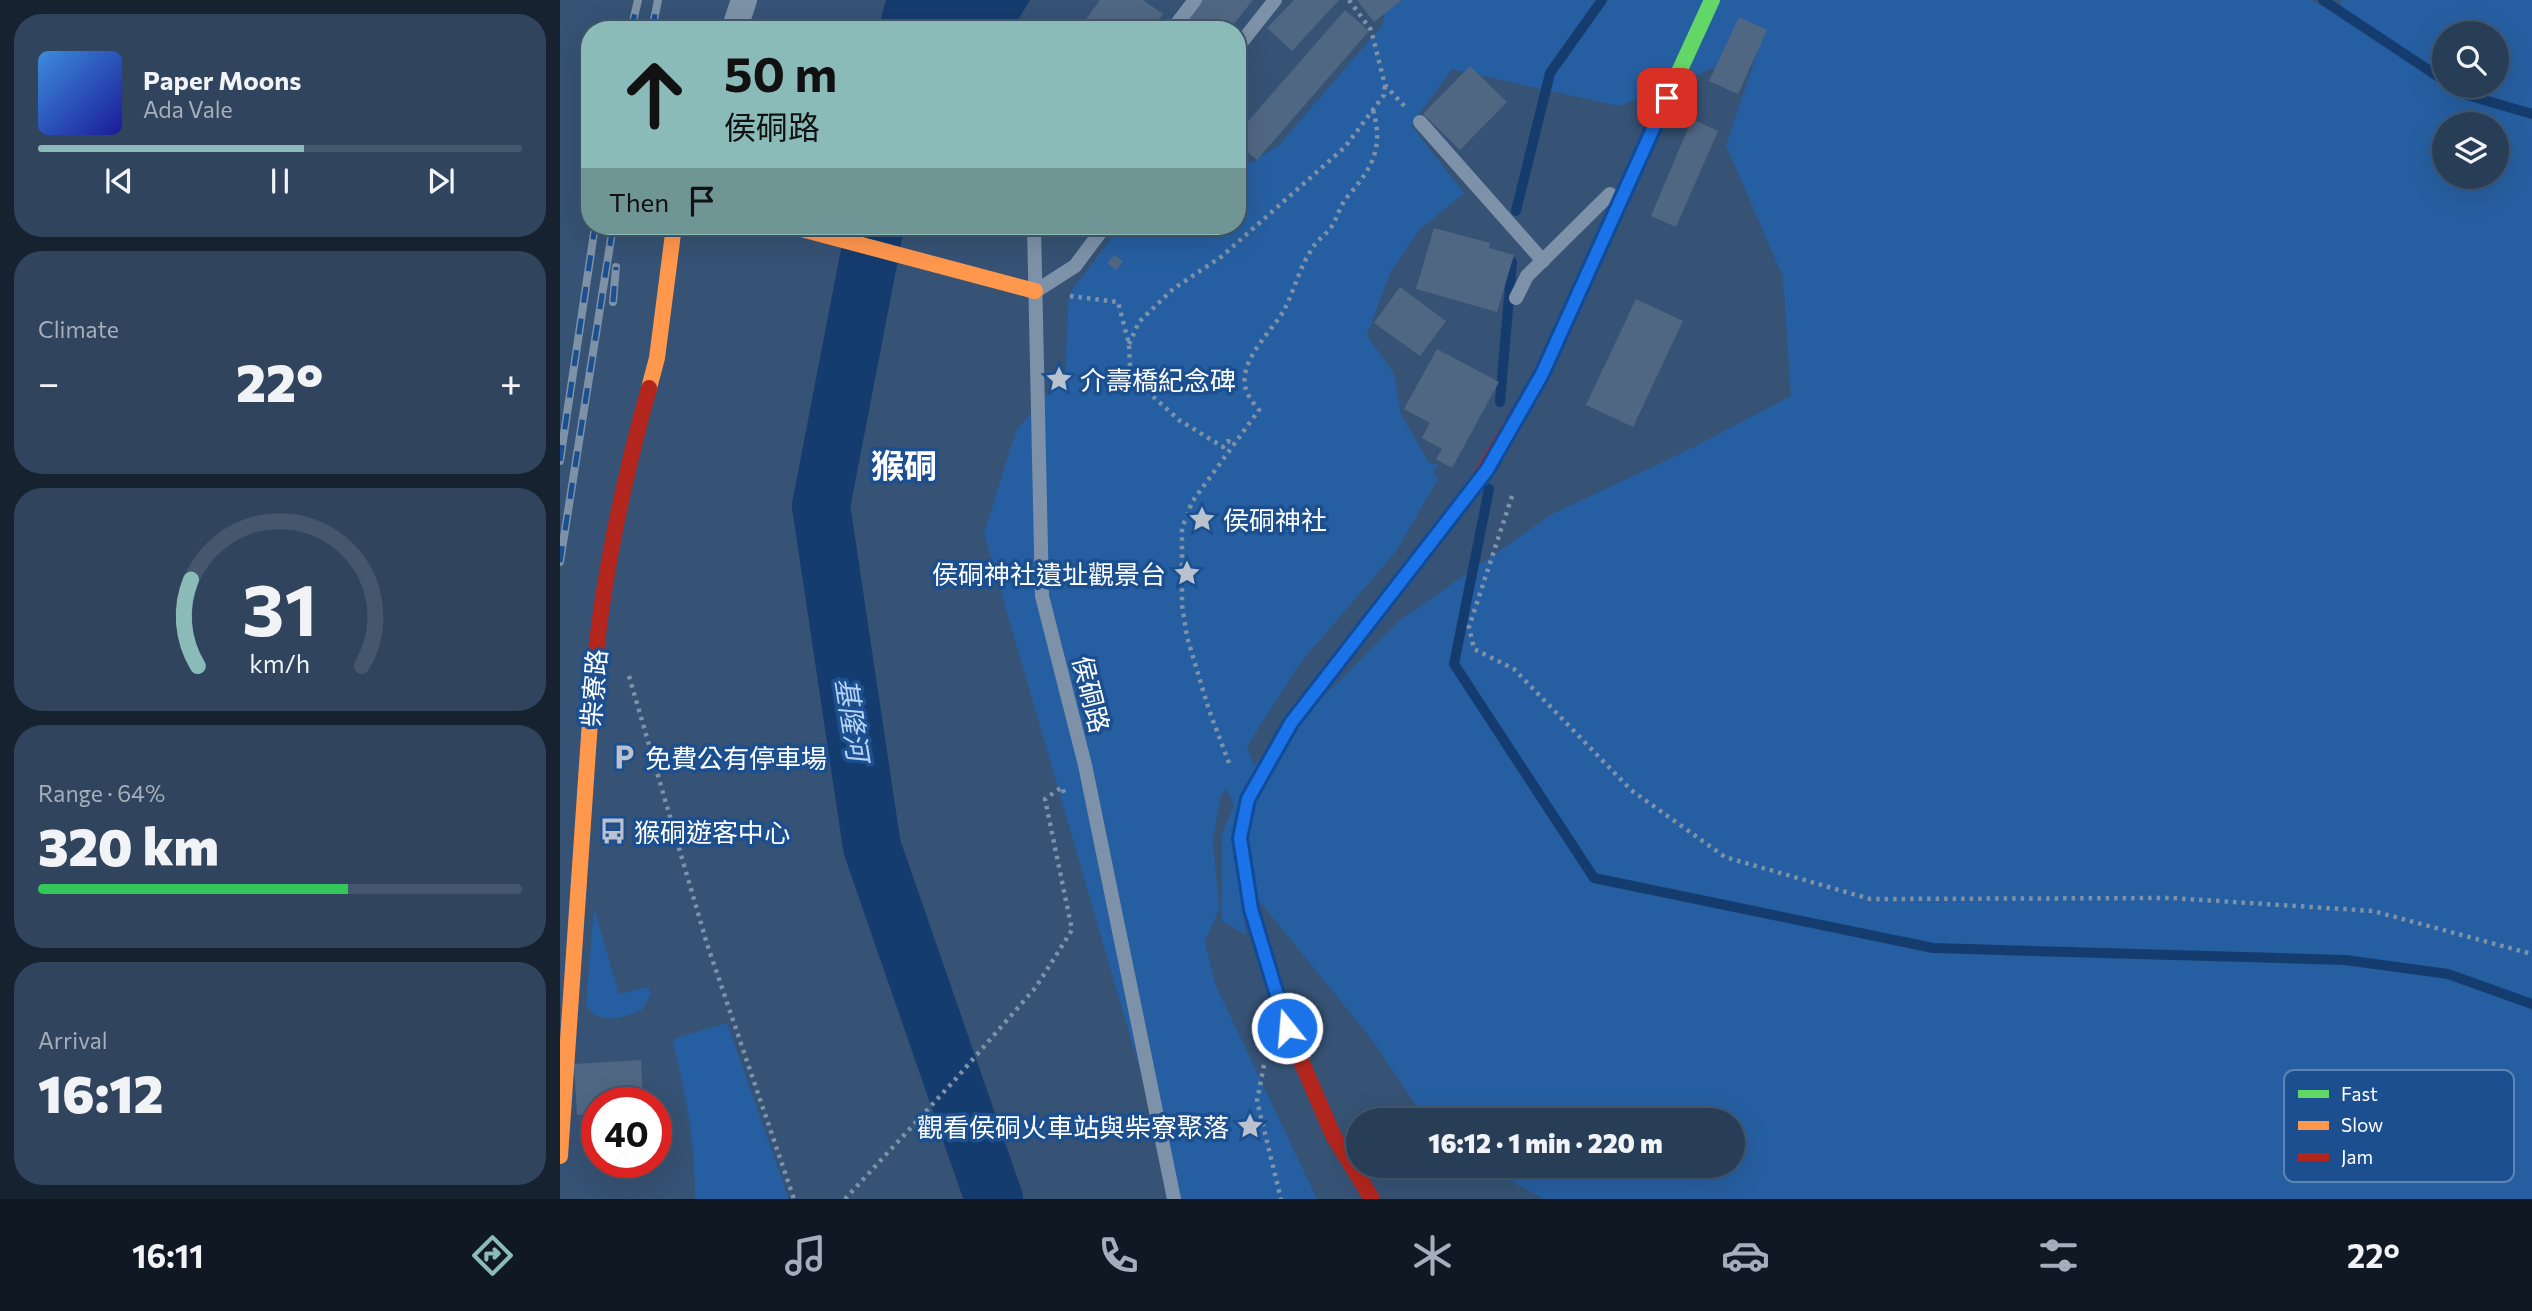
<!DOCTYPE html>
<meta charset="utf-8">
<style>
body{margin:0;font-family:Commissioner,"Noto Sans TC",sans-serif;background:#30455d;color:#f1f3f6;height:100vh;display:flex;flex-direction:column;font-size:26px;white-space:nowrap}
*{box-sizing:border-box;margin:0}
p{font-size:23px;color:#a5aeba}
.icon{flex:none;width:38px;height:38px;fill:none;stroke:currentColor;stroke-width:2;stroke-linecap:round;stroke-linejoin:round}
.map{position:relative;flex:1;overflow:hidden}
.sheet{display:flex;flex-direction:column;gap:14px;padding:14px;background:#162230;width:560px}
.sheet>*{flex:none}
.banner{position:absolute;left:21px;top:21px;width:665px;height:214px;border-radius:28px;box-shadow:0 7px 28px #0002,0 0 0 2px #44576d;background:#8bbbb9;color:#111;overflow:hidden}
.fabs{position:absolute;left:1872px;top:21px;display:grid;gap:14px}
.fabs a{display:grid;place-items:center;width:77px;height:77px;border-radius:50%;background:#283e57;box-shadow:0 7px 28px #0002,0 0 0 2px #44576d;font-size:35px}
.speed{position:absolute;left:21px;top:1087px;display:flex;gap:14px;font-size:35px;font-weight:700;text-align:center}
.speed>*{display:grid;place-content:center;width:91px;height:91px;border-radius:50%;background:#283e57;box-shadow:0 7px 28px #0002,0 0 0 2px #44576d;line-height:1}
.speed .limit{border:10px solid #d22;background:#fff;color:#111}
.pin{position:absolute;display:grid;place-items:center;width:60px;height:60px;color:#fff;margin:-30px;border-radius:14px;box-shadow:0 4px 10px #0006}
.me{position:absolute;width:77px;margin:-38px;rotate:343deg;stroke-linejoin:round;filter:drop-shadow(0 0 5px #0008)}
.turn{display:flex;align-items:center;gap:24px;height:147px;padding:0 28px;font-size:32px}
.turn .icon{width:91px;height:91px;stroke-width:2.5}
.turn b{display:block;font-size:49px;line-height:60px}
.then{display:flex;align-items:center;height:66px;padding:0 28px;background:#0003;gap:14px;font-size:26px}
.big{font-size:52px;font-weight:800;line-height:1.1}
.sheet .widget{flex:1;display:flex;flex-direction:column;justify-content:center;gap:10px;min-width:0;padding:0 24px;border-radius:28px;background:#30455d}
.sheet .dial{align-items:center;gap:0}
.dial svg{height:182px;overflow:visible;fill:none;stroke:#44576d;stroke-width:7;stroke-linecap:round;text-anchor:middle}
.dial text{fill:#f1f3f6;stroke:none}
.song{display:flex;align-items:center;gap:21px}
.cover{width:84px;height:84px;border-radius:10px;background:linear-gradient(135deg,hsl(210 70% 55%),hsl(240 70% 35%))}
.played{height:7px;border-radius:4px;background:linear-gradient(90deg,#8bbbb9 55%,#44576d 55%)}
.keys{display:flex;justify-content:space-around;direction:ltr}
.heat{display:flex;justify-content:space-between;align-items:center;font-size:38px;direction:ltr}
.charge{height:10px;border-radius:5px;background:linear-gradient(90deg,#34c759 64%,#44576d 0)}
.trip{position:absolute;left:786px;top:1108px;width:399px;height:70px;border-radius:35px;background:#283e57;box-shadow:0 7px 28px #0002,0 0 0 2px #44576d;font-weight:800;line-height:70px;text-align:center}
.tab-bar{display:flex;height:112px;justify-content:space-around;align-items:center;background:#101923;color:#a5aeba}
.tab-bar .icon{width:49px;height:49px}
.tab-bar .active{color:#8bbbb9}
.tab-bar b{font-size:32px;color:#f1f3f6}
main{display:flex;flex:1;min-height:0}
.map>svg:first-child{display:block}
</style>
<main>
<section class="sheet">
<div class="widget">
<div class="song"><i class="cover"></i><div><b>Paper Moons</b><p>Ada Vale</p></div></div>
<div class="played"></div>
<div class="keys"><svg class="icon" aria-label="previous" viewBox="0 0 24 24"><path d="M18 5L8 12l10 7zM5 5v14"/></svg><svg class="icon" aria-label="pause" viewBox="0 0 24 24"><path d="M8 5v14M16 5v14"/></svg><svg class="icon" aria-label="next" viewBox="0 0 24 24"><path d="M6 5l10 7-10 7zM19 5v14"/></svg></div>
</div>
<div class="widget"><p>Climate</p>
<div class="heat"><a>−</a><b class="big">22°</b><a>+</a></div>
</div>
<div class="widget dial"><svg viewBox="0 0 100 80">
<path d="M14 69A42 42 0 1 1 86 69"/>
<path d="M14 69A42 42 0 0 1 11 31" stroke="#8bbbb9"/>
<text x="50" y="56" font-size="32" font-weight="700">31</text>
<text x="50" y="72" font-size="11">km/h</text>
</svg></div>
<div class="widget"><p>Range · 64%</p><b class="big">320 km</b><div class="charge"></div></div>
<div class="widget"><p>Arrival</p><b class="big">16:12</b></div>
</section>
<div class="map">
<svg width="1972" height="1199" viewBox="0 0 1972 1199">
<rect width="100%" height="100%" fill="#365274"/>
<g fill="#265fa1" fill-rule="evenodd">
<path d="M 827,0 L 1750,0 L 1779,14 L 1781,0 L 1972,0 L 1972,1199 L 984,1199 L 924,1166 L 1172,1166 L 1172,1120 L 866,1120 L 810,1037 L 678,875 L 686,935 L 662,921 L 662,833 L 674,806 L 666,788 L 660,798 L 653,841 L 659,909 L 645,942 L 656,986 L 757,1199 L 612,1199 L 579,1067 L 424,533 L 456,431 L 505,372 L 509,294 L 561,226 L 677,226 L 677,156 L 691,163 L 719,145 L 822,26 ZM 1885,33 L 1937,33 L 1937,86 L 1885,86 ZM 1198,50 L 1166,145 L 1223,277 L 1231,396 L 1118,455 L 992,514 L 839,621 L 694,765 L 687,747 L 691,740 L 741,662 L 837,550 L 878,479 L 873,471 L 878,465 L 869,463 L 841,414 L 834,374 L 807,335 L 830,273 L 859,230 L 904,193 L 851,125 L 892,69 L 1059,106 ZM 1885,124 L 1937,124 L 1937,177 L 1885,177 Z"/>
<path d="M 34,908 L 59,994 L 88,987 L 91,994 L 83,1009 C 63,1018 38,1027 26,1004 Z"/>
<path d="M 167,1023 L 229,1199 L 135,1199 C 135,1141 127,1099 113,1043 L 116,1038 Z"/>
</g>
<path fill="#153c6e" d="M 326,0 L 470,0 L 452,30 L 318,30 Z"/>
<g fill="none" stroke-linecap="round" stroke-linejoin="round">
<g stroke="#153c6e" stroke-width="10">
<path d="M 1763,0 L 1885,81"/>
<path d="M 1892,86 L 1907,95 L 1972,114"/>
<path d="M 956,211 L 990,73 L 1042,0"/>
<path d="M 940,402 L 952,262"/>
<path d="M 929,489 L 894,664 L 1034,878 L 1373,948 L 1785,960 L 1888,974 L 1972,1004"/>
</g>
<path stroke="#153c6e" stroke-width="58" d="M 315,226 L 261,506 L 312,847 L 434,1199"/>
</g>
<g fill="#506783">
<path d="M 540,0 L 583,0 L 603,14 L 591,30 L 518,30 Z"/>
<path d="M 639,0 L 693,0 L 669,30 L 629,30 L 620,23 Z"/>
<path d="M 734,0 L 779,0 L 732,51 L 707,28 Z"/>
<path d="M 797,0 L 842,0 L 814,22 Z"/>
<path d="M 785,10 L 809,31 L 697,160 L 677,143 L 677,134 Z"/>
<path d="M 1179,17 L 1207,30 L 1178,94 L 1149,81 Z"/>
<path d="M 910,66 L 947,102 L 900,150 L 863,114 Z"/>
<path d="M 1132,119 L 1158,131 L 1116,227 L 1091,216 Z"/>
<path d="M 874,228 L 930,243 L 929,248 L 954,255 L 937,312 L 856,289 Z"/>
<path d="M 554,255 L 563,261 L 556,270 L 547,263 Z"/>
<path d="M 840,287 L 886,321 L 860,356 L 814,323 Z"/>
<path d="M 1076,299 L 1123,321 L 1073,427 L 1026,405 Z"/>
<path d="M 877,349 L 939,382 L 892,468 L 876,459 L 882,449 L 862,438 L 870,423 L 844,409 Z"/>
<path d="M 81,1060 L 83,1102 L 37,1102 L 37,1114 L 17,1115 L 14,1064 Z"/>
</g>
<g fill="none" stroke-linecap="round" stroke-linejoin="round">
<g stroke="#7d92a8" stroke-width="4.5" stroke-dasharray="3.5 5" stroke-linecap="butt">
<path d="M 789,0 L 811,30 L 825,85 L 846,108"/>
<path d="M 510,296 L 558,302 L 569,344 L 570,367 L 577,382 L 619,420 L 663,447 L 668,441 L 675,445"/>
<path d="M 569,344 L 579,322 L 613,289 L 661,257 L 785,147 L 824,95 L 825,85"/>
<path d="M 952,496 L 909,627 L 914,649 L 954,669 L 1071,790 L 1165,857 L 1310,899 L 1612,898 L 1813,911 L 1972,954"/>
<path d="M 69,676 L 147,944 L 234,1199"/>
<path d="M 669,763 L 649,710 L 627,637 L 622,605 L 622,528 L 632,502 L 699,410 C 695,405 689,398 687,392 C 675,365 710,333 723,312 C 734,292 739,268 752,249 C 756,241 764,236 770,229 C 777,219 780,205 788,196 C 812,168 824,148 813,110"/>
<path d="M 704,1065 L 697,1101 L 721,1199"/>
<path d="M 285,1199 L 393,1082 L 476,987 L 512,930 L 485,799 L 502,787 L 504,793"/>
</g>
<g stroke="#7d92a8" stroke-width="14">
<path d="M 612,30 L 635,0"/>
<path d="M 677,48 L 715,0"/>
<path d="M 860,122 L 983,261"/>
<path d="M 474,226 L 482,596 L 525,765 L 614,1199"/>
<path d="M 476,291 L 515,266 L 545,226"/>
<path d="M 956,298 L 967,276 L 1050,194"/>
</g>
<path stroke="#7d92a8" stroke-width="26" d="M 174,30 L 184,0"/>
<path stroke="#63d668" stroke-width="16" d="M 1107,98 L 1152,0"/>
<g stroke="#ff974d" stroke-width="16">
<path d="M 230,226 L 475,291"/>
<path d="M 89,388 L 97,358 L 114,226"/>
<path d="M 701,941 L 691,910 L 680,838 L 688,799 L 731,723 L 917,482"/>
<path d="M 0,1156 L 31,707"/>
</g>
<g stroke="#b3261e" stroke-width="16">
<path d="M 917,482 L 982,374 L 1107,98"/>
<path d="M 31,707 C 38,599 60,492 89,388"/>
<path d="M 701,941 L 727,1028 L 773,1135 L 812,1199"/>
</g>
<g stroke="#7e92a7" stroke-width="8">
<g id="rail">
<path d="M 71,30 L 78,0"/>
<path d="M 92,30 L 98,0"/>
<path d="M 53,302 L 56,267"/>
<path d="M 0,461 L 35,226"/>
<path d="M 0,562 L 53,226"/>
</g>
</g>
<use href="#rail" stroke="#1b4f8f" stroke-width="5" stroke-dasharray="16" stroke-linecap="butt"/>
</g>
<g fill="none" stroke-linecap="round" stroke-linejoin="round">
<g stroke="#114b97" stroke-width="18">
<path id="route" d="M 727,1028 L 691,909 L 680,838 L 688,799 L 731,723 L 927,470 L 982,374 L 1107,98"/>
</g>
<use href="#route" stroke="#1a73e8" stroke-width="12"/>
</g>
<defs>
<g id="sight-bare" transform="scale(2.1)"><path d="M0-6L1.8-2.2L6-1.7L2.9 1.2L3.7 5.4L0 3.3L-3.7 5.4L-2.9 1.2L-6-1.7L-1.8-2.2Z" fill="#b9c2ce" stroke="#1b4f8f" stroke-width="2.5" paint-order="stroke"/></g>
<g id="parking-bare" transform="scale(2.1)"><path d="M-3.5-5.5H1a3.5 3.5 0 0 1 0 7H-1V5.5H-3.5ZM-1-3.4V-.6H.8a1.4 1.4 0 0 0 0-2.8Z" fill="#b9c2ce" stroke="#1b4f8f" stroke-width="2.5" paint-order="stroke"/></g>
<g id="bus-bare" transform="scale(2.1)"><path d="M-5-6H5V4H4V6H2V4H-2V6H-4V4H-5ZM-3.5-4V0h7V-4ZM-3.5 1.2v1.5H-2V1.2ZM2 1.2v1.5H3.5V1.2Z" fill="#b9c2ce" stroke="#1b4f8f" stroke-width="2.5" paint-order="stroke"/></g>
</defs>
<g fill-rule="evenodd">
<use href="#sight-bare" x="499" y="379"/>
<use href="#sight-bare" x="642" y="519"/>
<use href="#sight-bare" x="627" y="573"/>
<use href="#parking-bare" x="64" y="757"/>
<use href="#bus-bare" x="53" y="831"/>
<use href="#sight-bare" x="690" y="1126"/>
</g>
<g text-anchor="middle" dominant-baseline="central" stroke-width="7" stroke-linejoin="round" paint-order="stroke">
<g font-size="26" fill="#fff" stroke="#1b4f8f" text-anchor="start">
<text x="520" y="379">介壽橋紀念碑</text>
<text x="663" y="519">侯硐神社</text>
<text x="606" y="573" text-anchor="end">侯硐神社遺址觀景台</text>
<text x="85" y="757">免費公有停車場</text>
<text x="74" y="831">猴硐遊客中心</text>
<text x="669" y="1126" text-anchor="end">觀看侯硐火車站與柴寮聚落</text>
</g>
<g font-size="26" fill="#fff" stroke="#1b4f8f">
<text transform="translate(33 688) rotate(-85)">柴寮路</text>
<text transform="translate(532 694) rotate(76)">侯硐路</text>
</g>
<g font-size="28" font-style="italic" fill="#b5d3f5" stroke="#1b4f8f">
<text transform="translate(293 719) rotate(81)">基隆河</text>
</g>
<g font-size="33" font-weight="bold" fill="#fff" stroke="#1b4f8f">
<text x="344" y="464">猴硐</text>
</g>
</g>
<rect x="1724" y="1070" width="230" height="112" rx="10" fill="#1b4f8f" stroke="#5f84b1" stroke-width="2"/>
<rect x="1738" y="1090" width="31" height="8" fill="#63d668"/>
<rect x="1738" y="1121" width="31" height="9" fill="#ff974d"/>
<rect x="1738" y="1153" width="31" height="8" fill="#b3261e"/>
<g font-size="19" fill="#fff">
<text x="1781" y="1101">Fast</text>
<text x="1781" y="1132">Slow</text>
<text x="1781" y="1164">Jam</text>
</g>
</svg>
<div class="fabs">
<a><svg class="icon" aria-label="search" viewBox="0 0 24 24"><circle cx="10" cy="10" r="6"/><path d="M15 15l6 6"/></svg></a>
<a><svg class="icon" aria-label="layers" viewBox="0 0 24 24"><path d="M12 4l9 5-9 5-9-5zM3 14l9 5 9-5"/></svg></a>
</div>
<div class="speed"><div class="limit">40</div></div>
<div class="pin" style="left:1107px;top:98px;background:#d93025"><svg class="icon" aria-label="arrive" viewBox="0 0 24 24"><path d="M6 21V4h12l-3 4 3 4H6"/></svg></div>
<svg class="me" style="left:727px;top:1028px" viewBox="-20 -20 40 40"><circle r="17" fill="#1a73e8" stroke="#fff" stroke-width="3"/><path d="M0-11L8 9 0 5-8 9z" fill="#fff"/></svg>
<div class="trip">16:12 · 1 min · 220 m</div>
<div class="banner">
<div class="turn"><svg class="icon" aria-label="ahead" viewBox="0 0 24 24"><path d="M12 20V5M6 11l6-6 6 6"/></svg><div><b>50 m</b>侯硐路</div></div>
<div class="then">Then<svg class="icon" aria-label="arrive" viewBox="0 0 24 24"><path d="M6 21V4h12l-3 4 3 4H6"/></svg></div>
</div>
</div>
</main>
<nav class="tab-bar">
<b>16:11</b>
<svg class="icon active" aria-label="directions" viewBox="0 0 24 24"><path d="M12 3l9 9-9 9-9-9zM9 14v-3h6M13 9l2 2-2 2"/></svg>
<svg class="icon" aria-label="music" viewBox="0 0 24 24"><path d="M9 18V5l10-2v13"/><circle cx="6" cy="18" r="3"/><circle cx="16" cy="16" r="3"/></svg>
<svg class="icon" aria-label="phone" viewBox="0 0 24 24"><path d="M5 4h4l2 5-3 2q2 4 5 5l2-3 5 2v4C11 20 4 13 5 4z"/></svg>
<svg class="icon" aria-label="climate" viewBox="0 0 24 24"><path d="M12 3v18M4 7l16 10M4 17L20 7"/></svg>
<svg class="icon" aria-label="car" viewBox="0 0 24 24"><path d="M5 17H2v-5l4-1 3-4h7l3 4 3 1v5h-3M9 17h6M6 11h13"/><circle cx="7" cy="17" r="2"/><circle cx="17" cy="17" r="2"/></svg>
<svg class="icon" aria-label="filters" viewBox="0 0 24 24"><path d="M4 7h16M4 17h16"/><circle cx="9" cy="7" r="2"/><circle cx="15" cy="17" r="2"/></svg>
<b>22°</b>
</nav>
